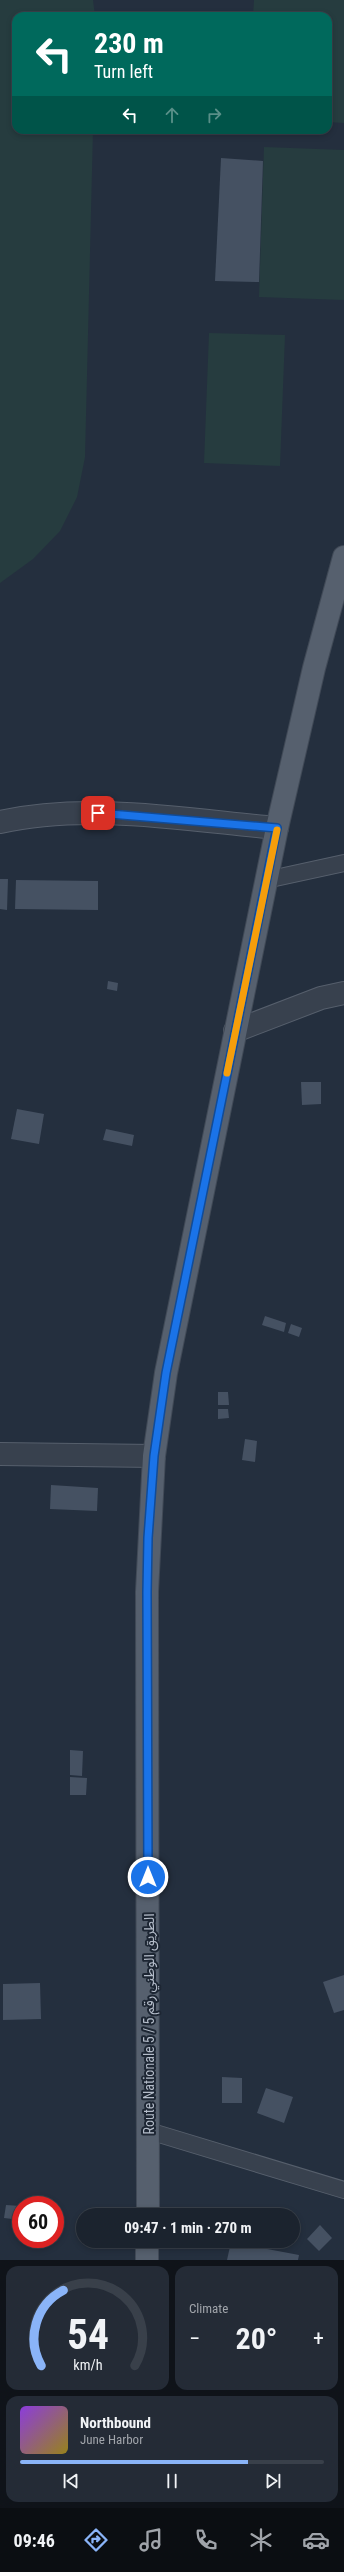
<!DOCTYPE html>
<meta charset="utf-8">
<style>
body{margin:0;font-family:"Roboto Condensed","Noto Sans Arabic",sans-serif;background:#242b36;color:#f1f3f6;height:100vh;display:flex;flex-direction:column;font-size:15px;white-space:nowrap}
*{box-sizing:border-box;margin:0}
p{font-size:13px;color:#a0a4aa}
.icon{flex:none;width:22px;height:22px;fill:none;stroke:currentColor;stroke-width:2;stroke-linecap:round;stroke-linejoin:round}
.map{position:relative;height:2260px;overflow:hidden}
.sheet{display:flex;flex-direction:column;gap:6px;padding:6px;background:#0f1319;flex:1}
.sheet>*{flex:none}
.banner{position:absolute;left:12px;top:12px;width:320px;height:122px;border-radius:12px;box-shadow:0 2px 6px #0003,0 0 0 1px #39404a;background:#00695c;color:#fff;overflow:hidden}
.speed{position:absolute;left:12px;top:2196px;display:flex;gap:8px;font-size:20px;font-weight:700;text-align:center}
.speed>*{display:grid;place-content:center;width:52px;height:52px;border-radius:50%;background:#1b232e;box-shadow:0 2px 6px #0003,0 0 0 1px #39404a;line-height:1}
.speed .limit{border:6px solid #d22;background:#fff;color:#111}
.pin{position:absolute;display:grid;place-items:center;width:34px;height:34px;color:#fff;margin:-17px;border-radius:8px;box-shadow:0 2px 6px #0006}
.me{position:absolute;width:44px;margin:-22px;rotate:0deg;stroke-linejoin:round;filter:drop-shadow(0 0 3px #0008)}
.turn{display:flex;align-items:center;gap:14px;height:84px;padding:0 16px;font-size:18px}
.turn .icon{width:52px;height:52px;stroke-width:2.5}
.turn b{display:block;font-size:28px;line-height:34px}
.lanes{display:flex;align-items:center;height:38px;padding:0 16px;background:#0003;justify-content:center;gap:20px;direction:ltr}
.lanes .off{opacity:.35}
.big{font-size:30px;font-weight:700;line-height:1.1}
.sheet .card{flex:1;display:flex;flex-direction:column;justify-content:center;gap:6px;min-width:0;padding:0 14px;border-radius:12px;background:#242b36}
.sheet .dial{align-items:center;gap:0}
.dial svg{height:104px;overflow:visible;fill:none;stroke:#39404a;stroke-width:7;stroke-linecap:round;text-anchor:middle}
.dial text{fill:#f1f3f6;stroke:none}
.song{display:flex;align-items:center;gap:12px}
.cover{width:48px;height:48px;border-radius:6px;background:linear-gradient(135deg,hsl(270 70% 55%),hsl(50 70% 35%))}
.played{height:4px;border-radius:2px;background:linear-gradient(90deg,#8ab4f8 75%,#39404a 75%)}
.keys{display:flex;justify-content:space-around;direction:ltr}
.heat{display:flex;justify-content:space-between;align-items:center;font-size:22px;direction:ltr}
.sheet .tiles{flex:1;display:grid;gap:6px;grid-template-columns:1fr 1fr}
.card:last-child{grid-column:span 2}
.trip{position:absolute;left:76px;top:2208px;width:224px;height:40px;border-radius:20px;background:#1b232e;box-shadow:0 2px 6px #0003,0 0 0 1px #39404a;font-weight:700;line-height:40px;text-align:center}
.tabs{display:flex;height:64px;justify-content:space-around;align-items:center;background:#0b0e12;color:#a0a4aa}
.tabs .icon{width:28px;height:28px}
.tabs .active{color:#8ab4f8}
.tabs b{font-size:18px;color:#f1f3f6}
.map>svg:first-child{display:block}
</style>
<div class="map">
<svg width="344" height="2260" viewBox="0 0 344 2260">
<rect width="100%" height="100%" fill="#242f3e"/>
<g fill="#263c3f">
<path d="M 0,0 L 93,0 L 95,16 L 16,16 L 16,130 L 93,130 L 85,457 L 77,497 L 60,531 L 33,559 L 0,583 Z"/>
<path d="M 254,0 L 344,0 L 344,123 L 328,122 L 328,16 L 253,16 Z"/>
<path d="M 264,147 L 344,150 L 344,300 L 259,297 Z"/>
<path d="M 209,333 L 285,335 L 280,466 L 204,463 Z"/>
</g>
<g fill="#455162">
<path d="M 221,158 L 263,161 L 259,282 L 215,281 Z"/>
<path d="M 0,879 L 8,879 L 7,910 L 0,909 Z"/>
<path d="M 16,880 L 98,881 L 98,910 L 15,909 Z"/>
<path d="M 108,981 L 118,983 L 117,991 L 107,989 Z"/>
<path d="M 301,1082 L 321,1082 L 321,1104 L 302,1105 Z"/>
<path d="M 17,1109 L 44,1114 L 39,1144 L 11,1139 Z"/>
<path d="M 106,1129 L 134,1135 L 132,1146 L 103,1140 Z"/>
<path d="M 265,1316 L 286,1323 L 284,1332 L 262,1325 Z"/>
<path d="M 291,1324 L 302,1328 L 299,1337 L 288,1333 Z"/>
<path d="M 218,1392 L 228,1392 L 229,1405 L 218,1405 Z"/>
<path d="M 218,1409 L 228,1409 L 229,1418 L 218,1419 Z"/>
<path d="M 245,1439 L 257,1441 L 255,1462 L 242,1460 Z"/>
<path d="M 51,1485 L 98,1488 L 97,1511 L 50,1509 Z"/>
<path d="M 70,1750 L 83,1751 L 82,1776 L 70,1775 Z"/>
<path d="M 70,1777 L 87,1778 L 86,1795 L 70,1795 Z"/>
<path d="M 344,1975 L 344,2010 L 334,2013 L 323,1982 Z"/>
<path d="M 40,1983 L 41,2019 L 3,2020 L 3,1984 Z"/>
<path d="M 222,2077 L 242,2078 L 242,2103 L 222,2103 Z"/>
<path d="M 266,2088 L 293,2097 L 284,2123 L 257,2113 Z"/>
<path d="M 6,2205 L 21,2206 L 21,2220 L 4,2218 Z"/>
<path d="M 320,2225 L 332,2238 L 319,2251 L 307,2239 Z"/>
<path d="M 231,2242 L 299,2255 L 298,2260 L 227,2260 Z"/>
</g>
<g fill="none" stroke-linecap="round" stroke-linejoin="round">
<g stroke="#565f6c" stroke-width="18">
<g id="lane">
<path d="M 266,880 L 344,863"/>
<path d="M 149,2131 L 344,2190"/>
</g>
</g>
<g stroke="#565f6c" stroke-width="24">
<g id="street">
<path d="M 0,822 C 88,802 188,820 277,828"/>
<path d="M 235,1031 L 321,998 L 344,993"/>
<path d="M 0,1454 L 154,1456"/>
</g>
</g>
<g stroke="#414a57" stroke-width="24">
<g id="primary">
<path d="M 148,2215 L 147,1592 L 154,1456 L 166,1373 L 277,828 L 314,668 L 344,557"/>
<path d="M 147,2260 L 147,2241"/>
</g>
</g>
<use href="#lane" stroke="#38414e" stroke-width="16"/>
<use href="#street" stroke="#38414e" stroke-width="22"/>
<use href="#primary" stroke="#56606e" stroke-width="22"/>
</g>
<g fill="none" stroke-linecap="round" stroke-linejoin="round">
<g stroke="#114b97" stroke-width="10">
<path id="route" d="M 98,813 L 277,828 L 166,1373 L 154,1456 L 148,1538 L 147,1592 L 148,1877"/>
</g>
<use href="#route" stroke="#1a73e8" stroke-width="7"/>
<path stroke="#f59e0b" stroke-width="7" d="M 227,1073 L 277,830"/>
</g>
<g text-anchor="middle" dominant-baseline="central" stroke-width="4" stroke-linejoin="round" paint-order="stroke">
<g font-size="14" fill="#b4bcc9" stroke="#1d2633">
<text transform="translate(149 2024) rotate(-90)">Route Nationale 5 / الطريق الوطني رقم 5</text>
</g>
</g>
</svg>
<div class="speed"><div class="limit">60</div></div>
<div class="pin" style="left:98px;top:813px;background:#d93025"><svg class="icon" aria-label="arrive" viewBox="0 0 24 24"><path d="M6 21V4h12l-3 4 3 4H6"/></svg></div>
<svg class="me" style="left:148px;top:1877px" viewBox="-20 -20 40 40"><circle r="17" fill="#1a73e8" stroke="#fff" stroke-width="3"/><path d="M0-11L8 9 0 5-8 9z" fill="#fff"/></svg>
<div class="trip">09:47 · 1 min · 270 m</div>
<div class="banner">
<div class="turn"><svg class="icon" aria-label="left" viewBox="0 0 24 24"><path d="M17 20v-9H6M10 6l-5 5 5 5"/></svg><div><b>230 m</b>Turn left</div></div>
<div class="lanes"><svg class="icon" aria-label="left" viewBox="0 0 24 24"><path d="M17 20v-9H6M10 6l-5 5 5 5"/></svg><svg class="icon off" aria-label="ahead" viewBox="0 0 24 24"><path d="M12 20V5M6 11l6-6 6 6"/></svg><svg class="icon off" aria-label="right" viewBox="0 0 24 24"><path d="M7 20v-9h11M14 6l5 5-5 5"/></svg></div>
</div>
</div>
<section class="sheet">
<div class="tiles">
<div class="card dial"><svg viewBox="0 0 100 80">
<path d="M14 69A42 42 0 1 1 86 69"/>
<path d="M14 69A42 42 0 0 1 31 11" stroke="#8ab4f8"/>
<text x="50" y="56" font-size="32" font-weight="700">54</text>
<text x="50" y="72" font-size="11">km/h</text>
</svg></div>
<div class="card"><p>Climate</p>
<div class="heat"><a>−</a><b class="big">20°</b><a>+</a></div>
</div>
<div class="card">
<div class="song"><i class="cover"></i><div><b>Northbound</b><p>June Harbor</p></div></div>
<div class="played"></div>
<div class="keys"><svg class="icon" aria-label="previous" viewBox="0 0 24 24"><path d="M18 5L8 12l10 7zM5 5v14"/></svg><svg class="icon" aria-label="pause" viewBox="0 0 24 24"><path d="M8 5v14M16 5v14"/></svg><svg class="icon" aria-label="next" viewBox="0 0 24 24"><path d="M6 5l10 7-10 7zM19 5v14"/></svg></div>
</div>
</div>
</section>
<nav class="tabs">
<b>09:46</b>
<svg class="icon active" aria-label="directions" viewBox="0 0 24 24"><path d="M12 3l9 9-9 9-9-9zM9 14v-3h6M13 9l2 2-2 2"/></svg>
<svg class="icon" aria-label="music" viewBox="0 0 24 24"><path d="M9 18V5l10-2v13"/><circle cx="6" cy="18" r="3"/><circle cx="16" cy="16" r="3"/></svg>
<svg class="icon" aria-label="phone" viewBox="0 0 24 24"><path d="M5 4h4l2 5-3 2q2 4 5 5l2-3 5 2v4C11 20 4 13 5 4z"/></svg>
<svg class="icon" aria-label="climate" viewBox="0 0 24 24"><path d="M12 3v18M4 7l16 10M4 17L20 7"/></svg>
<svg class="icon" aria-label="car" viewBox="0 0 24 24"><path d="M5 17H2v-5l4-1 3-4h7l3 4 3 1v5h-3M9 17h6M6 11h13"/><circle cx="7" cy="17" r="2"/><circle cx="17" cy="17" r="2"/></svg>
</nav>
